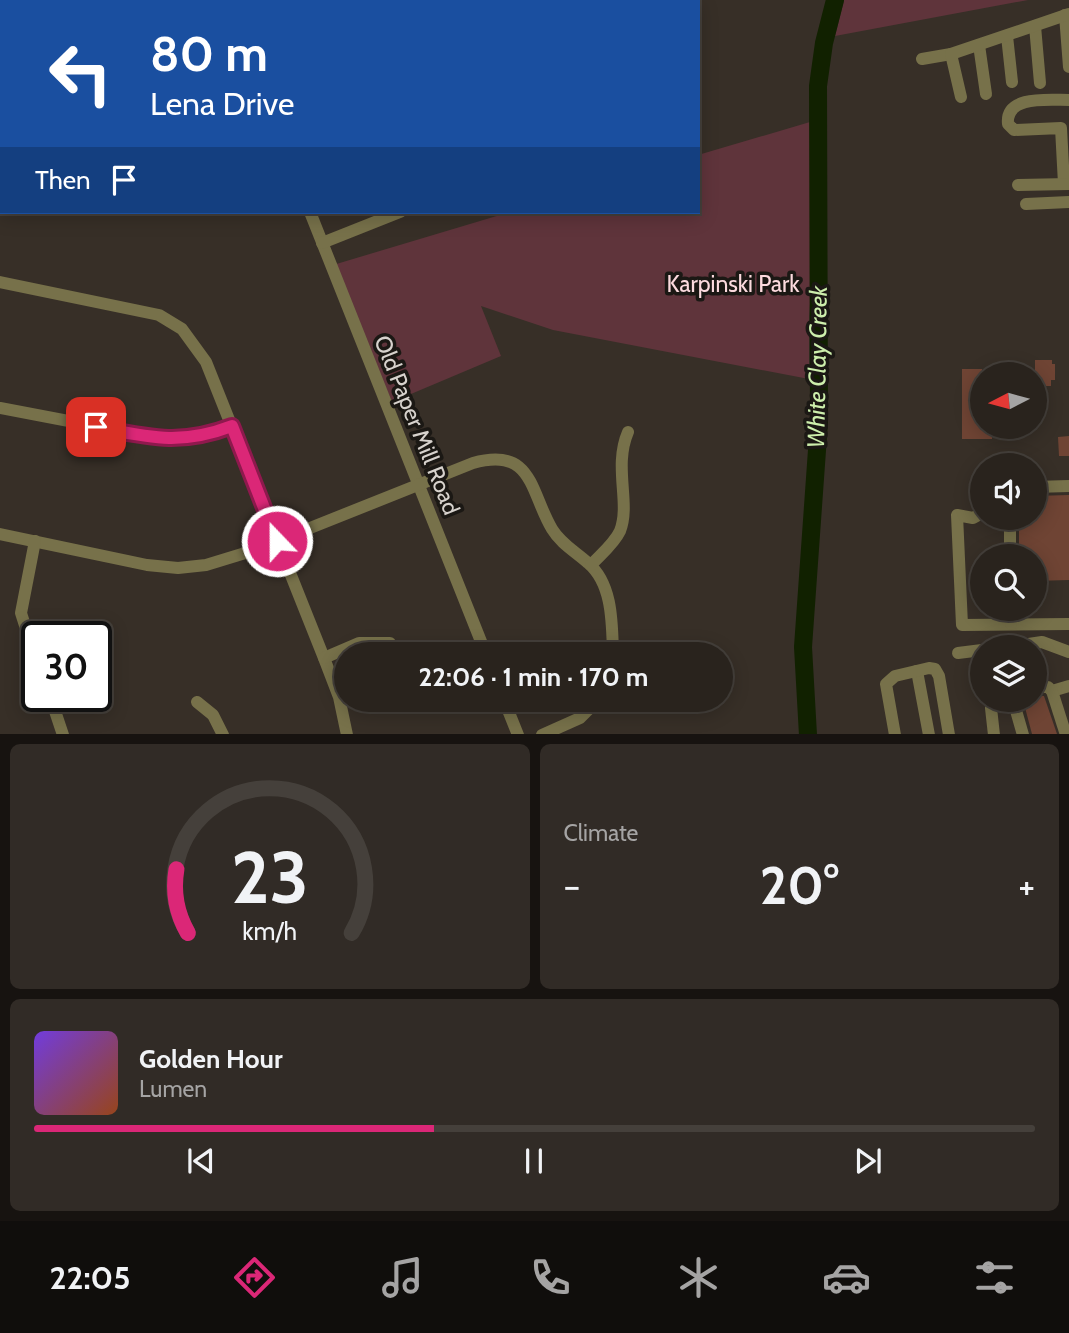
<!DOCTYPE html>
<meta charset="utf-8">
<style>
body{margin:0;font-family:Cabin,sans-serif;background:#312b26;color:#f1f3f6;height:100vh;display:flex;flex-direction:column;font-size:26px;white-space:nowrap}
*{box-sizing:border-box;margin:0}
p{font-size:23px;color:#a5a4a4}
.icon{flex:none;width:38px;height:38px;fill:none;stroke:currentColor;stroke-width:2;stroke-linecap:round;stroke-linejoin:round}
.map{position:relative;height:734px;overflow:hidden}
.details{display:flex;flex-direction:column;gap:10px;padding:10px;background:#171310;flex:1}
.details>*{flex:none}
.guide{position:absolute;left:0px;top:0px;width:700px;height:214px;box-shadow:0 4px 18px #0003,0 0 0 2px #45403b;background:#1a4fa0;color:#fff;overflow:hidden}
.needle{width:46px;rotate:264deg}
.fabs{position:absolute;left:970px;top:362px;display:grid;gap:14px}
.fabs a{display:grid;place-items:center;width:77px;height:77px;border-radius:50%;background:#29231d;box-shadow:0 4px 18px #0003,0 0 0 2px #45403b;font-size:35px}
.speed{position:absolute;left:21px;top:621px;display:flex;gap:14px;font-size:35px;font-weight:700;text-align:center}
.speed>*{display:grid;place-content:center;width:91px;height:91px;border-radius:50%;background:#29231d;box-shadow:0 4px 18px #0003,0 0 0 2px #45403b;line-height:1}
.speed .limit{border:4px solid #111;border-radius:10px;background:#fff;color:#111}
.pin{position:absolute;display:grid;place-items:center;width:60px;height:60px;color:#fff;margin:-30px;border-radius:14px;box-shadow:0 4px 10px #0006}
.me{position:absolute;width:77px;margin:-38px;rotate:338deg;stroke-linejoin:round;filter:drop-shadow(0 0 5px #0008)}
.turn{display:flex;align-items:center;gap:24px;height:147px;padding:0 35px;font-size:32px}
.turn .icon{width:91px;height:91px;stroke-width:2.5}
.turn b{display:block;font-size:49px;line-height:60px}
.then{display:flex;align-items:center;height:66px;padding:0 35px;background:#0003;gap:14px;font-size:26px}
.big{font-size:52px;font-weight:700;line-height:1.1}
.details .card{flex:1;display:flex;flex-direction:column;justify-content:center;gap:10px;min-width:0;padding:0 24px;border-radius:10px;background:#312b26}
.details .dial{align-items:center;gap:0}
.dial svg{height:182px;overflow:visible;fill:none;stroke:#45403b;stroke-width:7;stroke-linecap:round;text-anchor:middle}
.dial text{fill:#f1f3f6;stroke:none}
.song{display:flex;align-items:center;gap:21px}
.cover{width:84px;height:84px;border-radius:10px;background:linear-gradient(135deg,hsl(260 70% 55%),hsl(20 70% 35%))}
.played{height:7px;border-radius:4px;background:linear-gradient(90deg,#db2777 40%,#45403b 40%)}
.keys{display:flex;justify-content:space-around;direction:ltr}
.heat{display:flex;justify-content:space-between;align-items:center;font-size:38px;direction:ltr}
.details .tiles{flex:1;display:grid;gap:10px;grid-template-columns:1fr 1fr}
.card:last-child{grid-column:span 2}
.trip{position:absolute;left:334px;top:642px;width:399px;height:70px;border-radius:35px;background:#29231d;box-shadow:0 4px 18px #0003,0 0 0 2px #45403b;font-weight:700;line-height:70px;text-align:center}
.tab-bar{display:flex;height:112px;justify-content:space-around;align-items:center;background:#100e0c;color:#a5a4a4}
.tab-bar .icon{width:49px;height:49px}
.tab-bar .selected{color:#db2777}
.tab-bar b{font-size:32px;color:#f1f3f6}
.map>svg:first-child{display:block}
</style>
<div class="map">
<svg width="1069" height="735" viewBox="0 0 1069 735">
<rect width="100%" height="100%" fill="#372f27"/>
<g fill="#5f343b">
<path d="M 0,0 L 133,0 L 2,2 L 0,30 Z"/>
<path d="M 844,0 L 1028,0 L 835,36 Z"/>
<path d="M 810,122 L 815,239 L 809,317 L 809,379 L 553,330 L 481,306 L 501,356 L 392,402 L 333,265 L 510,212 L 698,212 L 698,155 Z"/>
</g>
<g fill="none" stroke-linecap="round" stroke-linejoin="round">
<path stroke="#112100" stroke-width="18" d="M 808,735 L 803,647 L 819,422 L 818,86 L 824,43 L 835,0"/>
</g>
<g fill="#6f4434">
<path d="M 1035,360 L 1052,360 L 1052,364 L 1055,364 L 1055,380 L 1051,380 L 1051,386 L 1035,386 Z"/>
<path d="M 962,369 L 982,369 L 982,427 L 992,427 L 992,439 L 962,439 Z"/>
<path d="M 1069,436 L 1069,456 L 1059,456 L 1058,437 Z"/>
<path d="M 1069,495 L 1069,580 L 1034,581 L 1034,556 L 1019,556 L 1019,518 L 1034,518 L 1034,496 Z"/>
<path d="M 1034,696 L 1044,696 L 1057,734 L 1032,734 L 1023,700 L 1034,700 Z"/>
</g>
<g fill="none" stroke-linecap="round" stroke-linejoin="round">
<g stroke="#77714a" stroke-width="12">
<path d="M 280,2 L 280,0"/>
<path d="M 0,9 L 2,45"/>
<path d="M 1065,15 L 1069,67"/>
<path d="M 1035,26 L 1040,83"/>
<path d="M 1007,36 L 1012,82"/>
<path d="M 979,45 L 986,94"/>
<path d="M 922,59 L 951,54"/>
<path d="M 961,97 L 951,54 L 1069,14"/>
<path d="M 0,115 L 2,114"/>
<path d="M 1064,184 L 1061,128 L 1014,130 L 1008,124 C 1005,95 1048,100 1069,100"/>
<path d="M 1018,185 L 1069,184"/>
<path d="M 1026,204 L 1069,202"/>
<path d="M 310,212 L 486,654"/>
<path d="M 322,243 L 400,212"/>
<path d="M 0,282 L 159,315 L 182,329 L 206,362 L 324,658 L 339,697 L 347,735"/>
<path d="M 0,408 L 168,440 L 205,436 L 232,426"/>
<path d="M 1034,487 L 1069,486"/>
<path d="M 982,513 L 973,518 L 957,515 L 962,625 L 1069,624"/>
<path d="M 1010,518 L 1010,556"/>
<path d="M 0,534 L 147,565 L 178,568 L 206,565 L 255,550 L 473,463 C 533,446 530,492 552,529 C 561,544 576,552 588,563 C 613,584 612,624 613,654"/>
<path d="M 35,541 L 21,613 L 37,663"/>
<path d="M 591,565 C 600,555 614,544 620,531 C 631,503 613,467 628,432"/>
<path d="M 1011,609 L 1011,624"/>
<path d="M 1001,648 L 1042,642 L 1069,652"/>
<path d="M 958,653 L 982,650"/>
<path d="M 324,658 L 359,643 L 390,643"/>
<path d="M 917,671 L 929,735"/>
<path d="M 1034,687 L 1048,687 L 1052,691 L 1069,686"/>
<path d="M 1052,691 L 1066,735"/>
<path d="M 50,696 L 63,735"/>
<path d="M 504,700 L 518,735"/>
<path d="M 1013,700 L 1023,735"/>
<path d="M 197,702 L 213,715 L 223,735"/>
<path d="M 542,735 L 580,718 L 598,700"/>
<path d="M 895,735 L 886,684 L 895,676 L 929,668 L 935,669 L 939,676 L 949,735"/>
<path d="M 994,735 L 991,708 L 1009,700"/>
</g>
</g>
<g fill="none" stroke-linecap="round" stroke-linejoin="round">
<g stroke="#8e194d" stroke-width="18">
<path id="route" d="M 96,427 C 148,437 180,446 232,426 L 277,541"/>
</g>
<use href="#route" stroke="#db2777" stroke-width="12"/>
</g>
<g text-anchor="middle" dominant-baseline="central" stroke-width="7" stroke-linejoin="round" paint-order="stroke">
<g font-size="23" fill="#fcdade" stroke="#1b1814">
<text x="733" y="284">Karpinski Park</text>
</g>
<g font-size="23" fill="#d7d2cd" stroke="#1b1814">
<text transform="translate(417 425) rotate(68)">Old Paper Mill Road</text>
</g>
<g font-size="24" font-style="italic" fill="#cdefac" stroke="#1b1814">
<text transform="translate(817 367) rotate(-89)">White Clay Creek</text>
</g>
</g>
</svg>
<div class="fabs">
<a><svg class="needle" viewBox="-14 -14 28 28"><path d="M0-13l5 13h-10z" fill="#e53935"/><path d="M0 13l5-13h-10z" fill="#a5a4a4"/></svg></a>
<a><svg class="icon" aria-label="sound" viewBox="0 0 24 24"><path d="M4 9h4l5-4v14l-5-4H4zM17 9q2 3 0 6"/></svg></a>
<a><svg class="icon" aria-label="search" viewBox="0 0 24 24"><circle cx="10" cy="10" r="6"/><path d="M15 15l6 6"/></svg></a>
<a><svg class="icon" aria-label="layers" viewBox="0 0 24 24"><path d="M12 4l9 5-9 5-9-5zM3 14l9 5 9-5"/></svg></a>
</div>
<div class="speed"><div class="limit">30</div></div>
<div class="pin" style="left:96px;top:427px;background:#d93025"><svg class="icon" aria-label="arrive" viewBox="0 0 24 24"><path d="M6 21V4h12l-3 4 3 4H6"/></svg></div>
<svg class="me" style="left:277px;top:541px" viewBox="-20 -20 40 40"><circle r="17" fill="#db2777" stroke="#fff" stroke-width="3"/><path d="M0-11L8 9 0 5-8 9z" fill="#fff"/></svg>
<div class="trip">22:06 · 1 min · 170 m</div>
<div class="guide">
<div class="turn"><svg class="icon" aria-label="left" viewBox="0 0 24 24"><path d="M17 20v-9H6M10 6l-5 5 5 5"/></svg><div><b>80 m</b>Lena Drive</div></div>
<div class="then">Then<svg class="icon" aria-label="arrive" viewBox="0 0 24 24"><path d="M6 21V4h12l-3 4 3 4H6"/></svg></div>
</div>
</div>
<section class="details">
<div class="tiles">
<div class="card dial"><svg viewBox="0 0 100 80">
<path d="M14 69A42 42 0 1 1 86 69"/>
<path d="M14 69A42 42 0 0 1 9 41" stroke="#db2777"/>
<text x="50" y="56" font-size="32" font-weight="700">23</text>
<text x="50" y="72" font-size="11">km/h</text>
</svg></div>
<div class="card"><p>Climate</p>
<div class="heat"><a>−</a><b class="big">20°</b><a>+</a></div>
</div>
<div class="card">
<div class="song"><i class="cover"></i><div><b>Golden Hour</b><p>Lumen</p></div></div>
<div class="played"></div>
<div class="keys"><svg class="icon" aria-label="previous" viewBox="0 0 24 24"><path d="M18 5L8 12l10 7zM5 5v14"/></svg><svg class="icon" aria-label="pause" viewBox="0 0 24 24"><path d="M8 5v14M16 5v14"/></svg><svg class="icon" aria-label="next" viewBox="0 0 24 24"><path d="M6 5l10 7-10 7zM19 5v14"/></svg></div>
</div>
</div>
</section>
<nav class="tab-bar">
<b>22:05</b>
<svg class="icon selected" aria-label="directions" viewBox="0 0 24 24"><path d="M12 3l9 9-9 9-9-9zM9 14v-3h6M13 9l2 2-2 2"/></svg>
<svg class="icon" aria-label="music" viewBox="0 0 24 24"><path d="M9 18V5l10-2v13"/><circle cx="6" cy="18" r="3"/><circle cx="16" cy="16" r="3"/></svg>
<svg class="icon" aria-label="phone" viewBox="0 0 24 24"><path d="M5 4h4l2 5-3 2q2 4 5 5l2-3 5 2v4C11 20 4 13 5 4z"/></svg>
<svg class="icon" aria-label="climate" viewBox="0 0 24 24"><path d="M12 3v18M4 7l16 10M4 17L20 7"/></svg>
<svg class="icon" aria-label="car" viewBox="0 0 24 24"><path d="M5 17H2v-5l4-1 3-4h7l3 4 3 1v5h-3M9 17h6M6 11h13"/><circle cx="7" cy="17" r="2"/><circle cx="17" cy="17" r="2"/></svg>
<svg class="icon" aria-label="filters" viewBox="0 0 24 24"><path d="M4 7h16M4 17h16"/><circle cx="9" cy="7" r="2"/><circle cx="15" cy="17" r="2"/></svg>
</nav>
